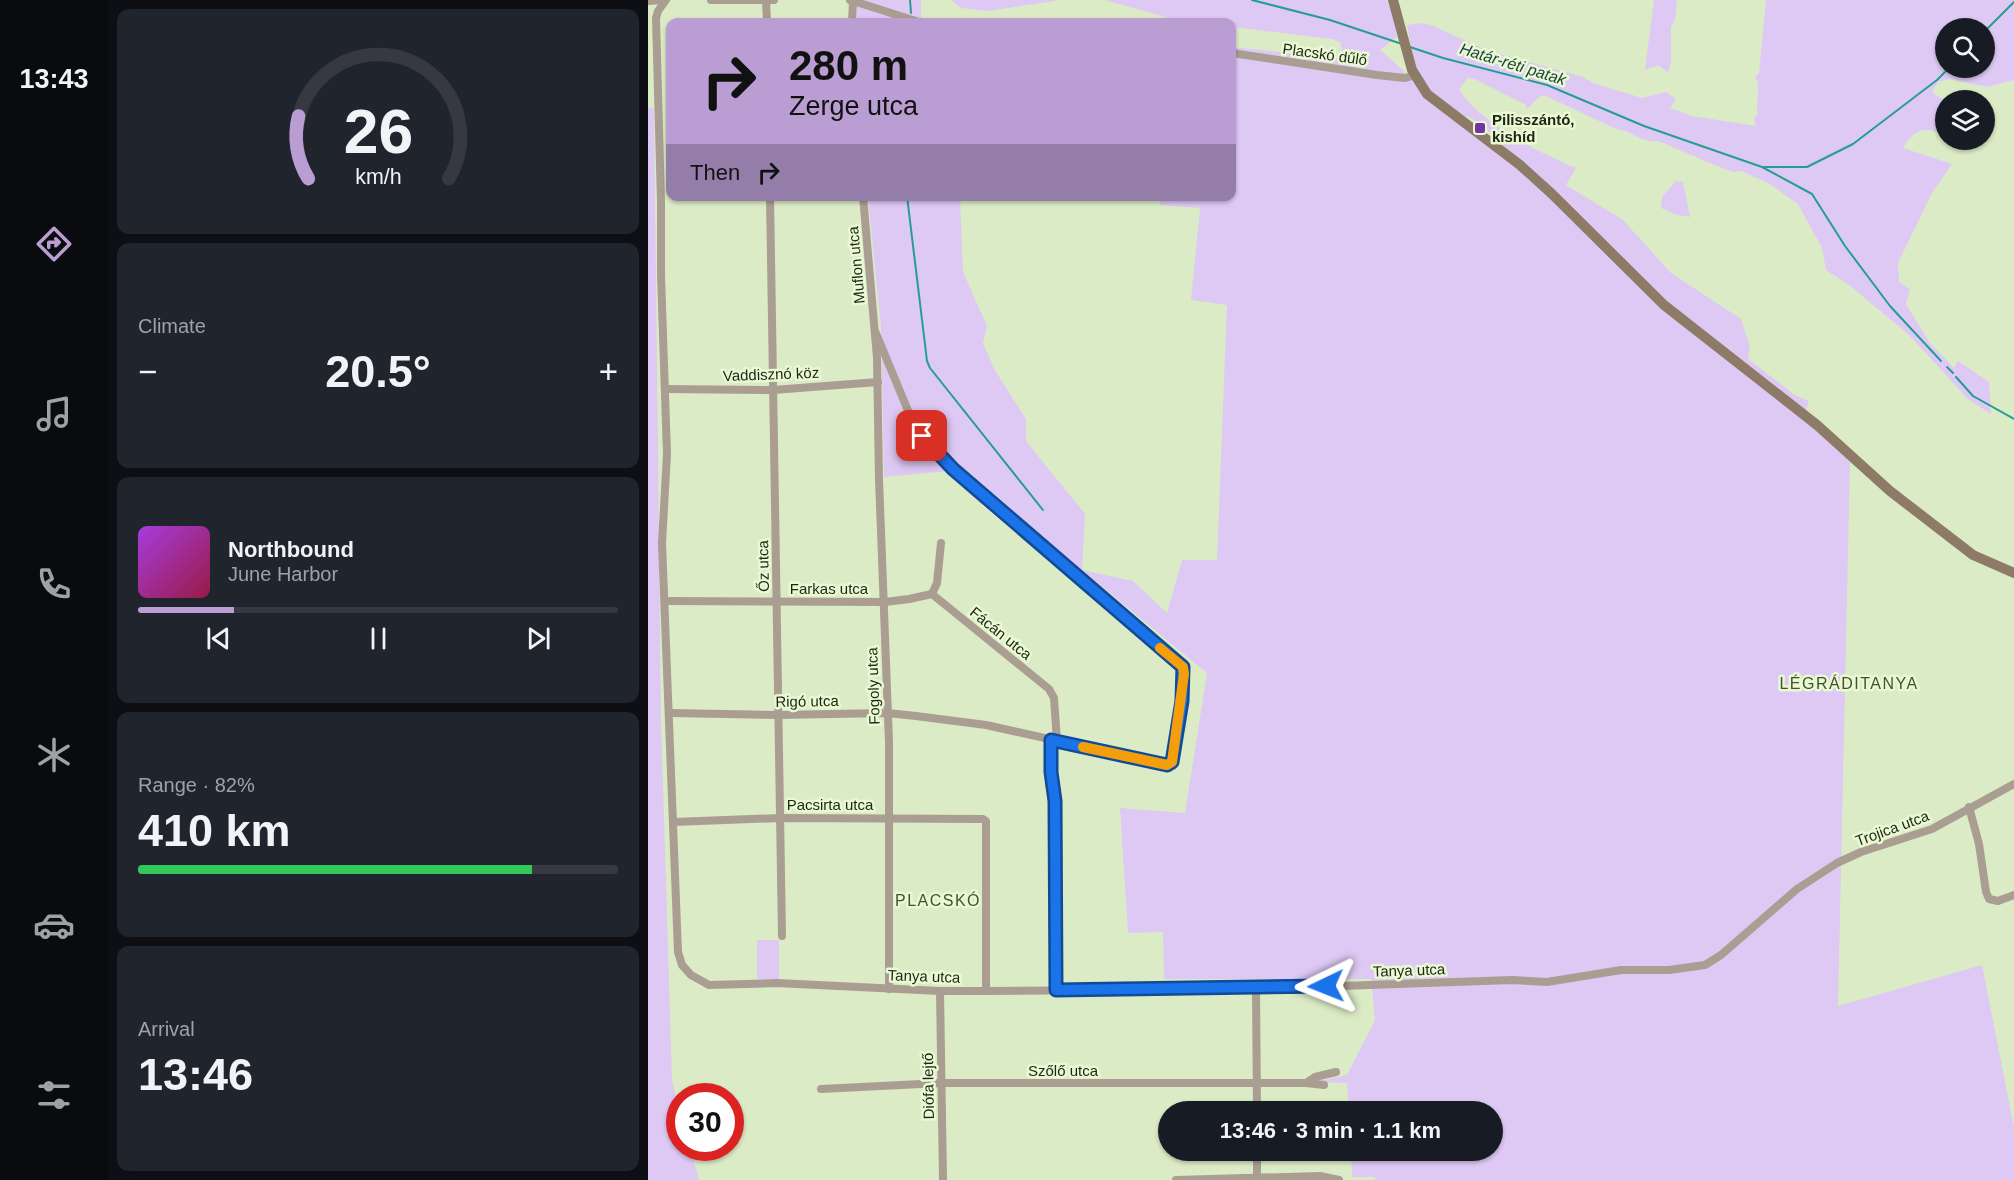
<!DOCTYPE html>
<meta charset="utf-8">
<style>
body{margin:0;font-family:Arial,sans-serif;background:#20242c;color:#f1f3f6;height:100vh;display:flex;flex-direction:column;font-size:22px;white-space:nowrap}
*{box-sizing:border-box;margin:0}
p{font-size:20px;color:#9ea1a6}
.icon{flex:none;width:33px;height:33px;fill:none;stroke:currentColor;stroke-width:2;stroke-linecap:round;stroke-linejoin:round}
.map{position:relative;flex:1;overflow:hidden}
.side{display:flex;flex-direction:column;gap:9px;padding:9px;background:#0d0f14;width:540px}
.side>*{flex:none}
.banner{position:absolute;left:18px;top:18px;width:570px;height:183px;border-radius:12px;box-shadow:0 2px 4px #0004;background:#ba9dd3;color:#111;overflow:hidden}
.tools{position:absolute;left:1287px;top:18px;display:grid;gap:12px}
.tools a{display:grid;place-items:center;width:60px;height:60px;border-radius:50%;background:#171b24;box-shadow:0 2px 4px #0004;font-size:30px}
.speed{position:absolute;left:18px;top:1083px;display:flex;gap:12px;font-size:30px;font-weight:700;text-align:center}
.speed>*{display:grid;place-content:center;width:78px;height:78px;border-radius:50%;background:#171b24;box-shadow:0 2px 4px #0004;line-height:1}
.speed .limit{border:9px solid #d22;background:#fff;color:#111}
.pin{position:absolute;display:grid;place-items:center;width:51px;height:51px;color:#fff;margin:-26px;border-radius:12px;box-shadow:0 3px 9px #0006}
.me{position:absolute;width:66px;margin:-33px;rotate:268deg;stroke-linejoin:round;filter:drop-shadow(0 0 4px #0008)}
.turn{display:flex;align-items:center;gap:21px;height:126px;padding:0 24px;font-size:27px}
.turn .icon{width:78px;height:78px;stroke-width:2.5}
.turn b{display:block;font-size:42px;line-height:51px}
.then{display:flex;align-items:center;height:57px;padding:0 24px;background:#0003;gap:12px;font-size:22px}
.big{font-size:45px;font-weight:600;line-height:1.1}
.side .tile{flex:1;display:flex;flex-direction:column;justify-content:center;gap:9px;min-width:0;padding:0 21px;border-radius:12px;background:#20242c}
.side .dial{align-items:center;gap:0}
.dial svg{height:156px;overflow:visible;fill:none;stroke:#363941;stroke-width:7;stroke-linecap:round;text-anchor:middle}
.dial text{fill:#f1f3f6;stroke:none}
.song{display:flex;align-items:center;gap:18px}
.cover{width:72px;height:72px;border-radius:9px;background:linear-gradient(135deg,hsl(280 70% 55%),hsl(340 70% 35%))}
.played{height:6px;border-radius:3px;background:linear-gradient(90deg,#ba9dd3 20%,#363941 20%)}
.keys{display:flex;justify-content:space-around;direction:ltr}
.heat{display:flex;justify-content:space-between;align-items:center;font-size:33px;direction:ltr}
.charge{height:9px;border-radius:4px;background:linear-gradient(90deg,#34c759 82%,#363941 0)}
.trip{position:absolute;left:510px;top:1101px;width:345px;height:60px;border-radius:30px;background:#171b24;box-shadow:0 2px 4px #0004;font-weight:600;line-height:60px;text-align:center}
main{display:flex;flex:1;min-height:0}
.menu{display:flex;flex-direction:column;width:108px;justify-content:space-around;align-items:center;background:#090b0e;color:#9ea1a6}
.menu .icon{width:42px;height:42px}
.menu .on{color:#ba9dd3}
.menu b{font-size:27px;color:#f1f3f6}
.map>svg:first-child{display:block}
</style>
<main>
<nav class="menu">
<b>13:43</b>
<svg class="icon on" aria-label="directions" viewBox="0 0 24 24"><path d="M12 3l9 9-9 9-9-9zM9 14v-3h6M13 9l2 2-2 2"/></svg>
<svg class="icon" aria-label="music" viewBox="0 0 24 24"><path d="M9 18V5l10-2v13"/><circle cx="6" cy="18" r="3"/><circle cx="16" cy="16" r="3"/></svg>
<svg class="icon" aria-label="phone" viewBox="0 0 24 24"><path d="M5 4h4l2 5-3 2q2 4 5 5l2-3 5 2v4C11 20 4 13 5 4z"/></svg>
<svg class="icon" aria-label="climate" viewBox="0 0 24 24"><path d="M12 3v18M4 7l16 10M4 17L20 7"/></svg>
<svg class="icon" aria-label="car" viewBox="0 0 24 24"><path d="M5 17H2v-5l4-1 3-4h7l3 4 3 1v5h-3M9 17h6M6 11h13"/><circle cx="7" cy="17" r="2"/><circle cx="17" cy="17" r="2"/></svg>
<svg class="icon" aria-label="filters" viewBox="0 0 24 24"><path d="M4 7h16M4 17h16"/><circle cx="9" cy="7" r="2"/><circle cx="15" cy="17" r="2"/></svg>
</nav>
<section class="side">
<div class="tile dial"><svg viewBox="0 0 100 80">
<path d="M14 69A42 42 0 1 1 86 69"/>
<path d="M14 69A42 42 0 0 1 9 37" stroke="#ba9dd3"/>
<text x="50" y="56" font-size="32" font-weight="700">26</text>
<text x="50" y="72" font-size="11">km/h</text>
</svg></div>
<div class="tile"><p>Climate</p>
<div class="heat"><a>−</a><b class="big">20.5°</b><a>+</a></div>
</div>
<div class="tile">
<div class="song"><i class="cover"></i><div><b>Northbound</b><p>June Harbor</p></div></div>
<div class="played"></div>
<div class="keys"><svg class="icon" aria-label="previous" viewBox="0 0 24 24"><path d="M18 5L8 12l10 7zM5 5v14"/></svg><svg class="icon" aria-label="pause" viewBox="0 0 24 24"><path d="M8 5v14M16 5v14"/></svg><svg class="icon" aria-label="next" viewBox="0 0 24 24"><path d="M6 5l10 7-10 7zM19 5v14"/></svg></div>
</div>
<div class="tile"><p>Range · 82%</p><b class="big">410 km</b><div class="charge"></div></div>
<div class="tile"><p>Arrival</p><b class="big">13:46</b></div>
</section>
<div class="map">
<svg width="1366" height="1180" viewBox="0 0 1366 1180">
<rect width="100%" height="100%" fill="#dbebc6"/>
<g fill="#dec9f4" fill-rule="evenodd">
<path d="M 210,0 L 273,0 L 273,22 L 208,22 Z"/>
<path d="M 303,0 L 413,0 L 340,11 L 313,8 Z"/>
<path d="M 457,0 L 738,0 L 745,12 L 749,37 L 732,50 L 772,85 L 766,64 L 759,25 L 772,23 L 783,25 L 838,50 L 935,77 L 945,83 L 994,98 L 1018,92 L 1028,99 L 1022,108 L 1044,116 L 1108,126 L 1106,119 L 1109,114 L 1110,83 L 1107,77 L 1111,73 L 1118,0 L 1366,0 L 1366,80 L 1339,87 L 1302,79 L 1290,82 L 1284,92 L 1297,101 L 1297,124 L 1288,132 C 1273,126 1262,135 1255,148 L 1304,164 L 1284,193 L 1250,263 L 1251,282 L 1262,289 L 1258,304 L 1282,343 L 1306,368 L 1310,361 L 1341,382 L 1343,414 L 1320,399 L 1261,335 L 1201,285 L 1178,270 L 1174,248 L 1150,204 L 1122,184 L 1093,171 L 1085,172 L 1069,166 L 1010,141 C 994,144 983,130 968,129 L 896,95 L 890,98 L 879,109 L 878,105 L 829,80 L 820,78 L 811,89 C 831,123 892,153 928,168 L 918,185 L 975,220 L 1023,273 L 1093,319 L 1102,347 L 1100,359 L 1147,395 L 1161,401 L 1155,419 L 1202,460 L 1190,1006 L 1334,965 L 1366,1127 L 1366,1180 L 727,1180 L 727,1177 L 704,1177 L 703,1151 L 844,1150 L 844,1112 L 701,1111 L 699,1083 L 666,1082 L 699,1075 L 727,1020 L 723,979 L 516,979 L 515,932 L 480,933 L 472,808 L 537,813 L 559,673 L 312,470 L 236,477 L 233,327 L 220,197 L 312,197 L 315,272 L 339,326 L 335,344 L 348,372 L 378,419 L 378,441 L 437,514 L 434,570 L 485,581 L 519,613 L 534,560 L 569,560 L 579,305 L 543,300 L 552,208 L 512,205 L 513,197 L 584,196 L 584,47 L 679,57 L 690,55 L 694,49 L 692,42 L 684,39 L 584,27 L 584,22 L 532,21 ZM 1298,28 L 1336,28 L 1336,68 L 1298,68 ZM 806,113 L 823,118 L 835,126 L 921,206 L 964,253 Z"/>
<path d="M 1006,0 L 1029,0 L 1027,20 L 1023,27 L 1023,61 L 1020,73 L 1011,65 L 997,70 Z"/>
<path d="M 0,108 L 6,108 L 13,719 L 24,1081 L 31,1109 L 32,1148 L 42,1148 L 51,1180 L 0,1180 Z"/>
<path d="M 1028,181 L 1035,182 L 1042,217 L 1029,215 L 1013,208 L 1014,197 Z"/>
<rect x="109" y="940" width="22" height="39"/>
</g>
<g fill="none" stroke-linecap="round" stroke-linejoin="round">
<g stroke="#259d94" stroke-width="2">
<path d="M 262,0 L 263,13"/>
<path d="M 604,0 L 682,20 L 754,44"/>
<path d="M 1336,32 L 1366,2"/>
<path d="M 762,47 L 795,58 L 899,85 L 996,126 L 1114,167 L 1164,194 L 1197,246 L 1242,306 L 1293,361"/>
<path d="M 1116,167 L 1159,167 L 1205,144 L 1289,80 L 1301,68"/>
<path d="M 259,196 L 279,361 L 282,368 L 395,510"/>
<path d="M 1299,367 L 1305,373"/>
<path d="M 1308,377 L 1325,396 L 1366,419"/>
</g>
<g stroke="#aa9d91" stroke-width="8">
<path d="M 18,0 L 10,11 L 8,18 L 13,202 L 13,275 L 19,454 L 14,543 L 30,952 L 34,965 L 43,975 L 61,985 L 129,983 L 292,991 L 338,991 L 608,989 L 864,980 L 899,982 L 973,970 L 1021,970 L 1057,965 L 1073,955 L 1149,889 L 1189,863 L 1213,852 L 1284,829 L 1366,784"/>
<path d="M 63,0 L 126,0"/>
<path d="M 118,0 L 119,22"/>
<path d="M 202,0 L 271,22"/>
<path d="M 0,1 L 15,0"/>
<path d="M 204,22 L 205,1"/>
<path d="M 584,53 L 729,75 L 757,78 L 767,75"/>
<path d="M 122,196 L 134,936"/>
<path d="M 215,196 L 229,358 L 231,479 L 241,742 L 241,989"/>
<path d="M 17,389 L 125,390 L 230,382"/>
<path d="M 284,594 L 289,583 L 293,543"/>
<path d="M 17,601 L 237,602 L 261,599 L 284,594 L 401,689 L 406,698 L 409,741"/>
<path d="M 22,713 L 130,715 L 239,713 L 268,716 L 338,725 L 519,765 L 523,762 L 534,701 L 535,667 L 305,469 L 283,447 L 266,425 L 227,331"/>
<path d="M 403,740 L 403,773 L 407,801 L 408,990"/>
<path d="M 1321,807 L 1331,844 L 1338,892 L 1341,899 L 1350,901 L 1366,895"/>
<path d="M 25,822 L 132,818 L 335,819 L 338,821 L 338,991"/>
<path d="M 608,989 L 609,1112"/>
<path d="M 292,991 L 295,1180"/>
<path d="M 658,1083 L 676,1085"/>
<path d="M 173,1089 L 293,1083 L 658,1083 L 667,1077 L 688,1072"/>
<path d="M 609,1150 L 609,1180"/>
<path d="M 528,1180 L 672,1176 L 691,1180"/>
</g>
<path stroke="#8d7b68" stroke-width="10" d="M 745,0 L 764,70 L 779,94 L 872,165 L 904,194 L 1016,305 L 1169,425 L 1242,491 L 1325,555 L 1366,573"/>
</g>
<g fill="none" stroke-linecap="round" stroke-linejoin="round">
<g stroke="#114b97" stroke-width="15">
<path id="route" d="M 274,436 L 305,469 L 535,667 L 534,701 L 524,762 L 519,765 L 403,740 L 403,772 L 407,801 L 408,990 L 678,986"/>
</g>
<use href="#route" stroke="#1a73e8" stroke-width="10"/>
<path stroke="#f59e0b" stroke-width="10" d="M 435,747 L 519,765 L 524,762 L 536,674 L 535,667 L 512,648"/>
</g>
<rect fill="#7633a8" stroke="#e8f9d3" stroke-width="2" x="826" y="122" width="12" height="12" rx="3"/>
<g text-anchor="middle" dominant-baseline="central" stroke-width="5" stroke-linejoin="round" paint-order="stroke">
<g font-size="15" fill="#1f2517" stroke="#e8f9d3">
<text transform="translate(677 54) rotate(8)">Placskó dűlő</text>
<text transform="translate(208 265) rotate(-95)">Muflon utca</text>
<text transform="translate(123 374) rotate(-2)">Vaddisznó köz</text>
<text transform="translate(115 566) rotate(-91)">Őz utca</text>
<text x="181" y="588">Farkas utca</text>
<text transform="translate(353 633) rotate(39)">Fácán utca</text>
<text transform="translate(225 686) rotate(-92)">Fogoly utca</text>
<text transform="translate(159 701) rotate(-1)">Rigó utca</text>
<text x="182" y="804">Pacsirta utca</text>
<text transform="translate(1244 828) rotate(-20)">Trojica utca</text>
<text transform="translate(761 970) rotate(-2)">Tanya utca</text>
<text transform="translate(276 976) rotate(2)">Tanya utca</text>
<text x="415" y="1070">Szőlő utca</text>
<text transform="translate(280 1086) rotate(-91)">Diófa lejtő</text>
</g>
<g font-size="15" font-weight="bold" fill="#1f2517" stroke="#e8f9d3" text-anchor="start">
<text x="844" y="119">Pilisszántó,<tspan x="844" dy="17">kishíd</tspan></text>
</g>
<g font-size="16" font-style="italic" fill="#1e403d" stroke="#e8f9d3">
<text transform="translate(865 64) rotate(17)">Határ-réti patak</text>
</g>
<g font-size="16" letter-spacing="1.5" fill="#455232" stroke="#e8f9d3">
<text x="1201" y="683">LÉGRÁDITANYA</text>
<text x="290" y="900">PLACSKÓ</text>
</g>
</g>
</svg>
<div class="tools">
<a><svg class="icon" aria-label="search" viewBox="0 0 24 24"><circle cx="10" cy="10" r="6"/><path d="M15 15l6 6"/></svg></a>
<a><svg class="icon" aria-label="layers" viewBox="0 0 24 24"><path d="M12 4l9 5-9 5-9-5zM3 14l9 5 9-5"/></svg></a>
</div>
<div class="speed"><div class="limit">30</div></div>
<div class="pin" style="left:274px;top:436px;background:#d93025"><svg class="icon" aria-label="arrive" viewBox="0 0 24 24"><path d="M6 21V4h12l-3 4 3 4H6"/></svg></div>
<svg class="me" style="left:678px;top:986px" viewBox="-20 -20 40 40"><path d="M0-17L14 15 0 8-14 15z" fill="#1a73e8" stroke="#fff" stroke-width="4"/></svg>
<div class="trip">13:46 · 3 min · 1.1 km</div>
<div class="banner">
<div class="turn"><svg class="icon" aria-label="right" viewBox="0 0 24 24"><path d="M7 20v-9h11M14 6l5 5-5 5"/></svg><div><b>280 m</b>Zerge utca</div></div>
<div class="then">Then<svg class="icon" aria-label="right" viewBox="0 0 24 24"><path d="M7 20v-9h11M14 6l5 5-5 5"/></svg></div>
</div>
</div>
</main>
